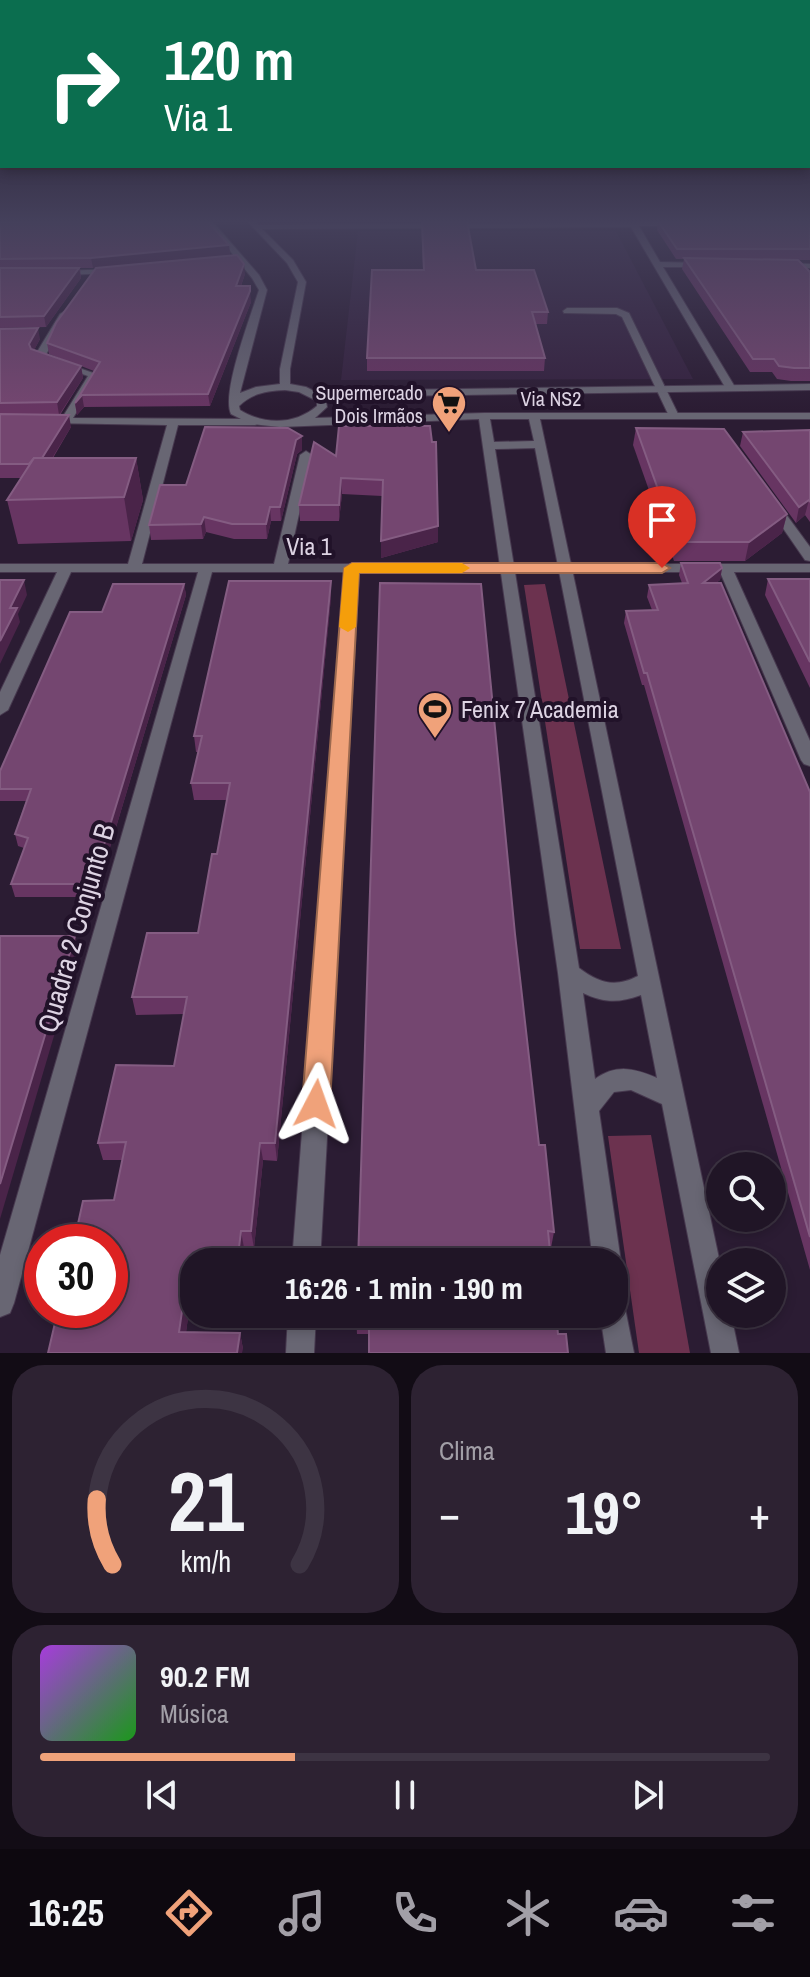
<!DOCTYPE html>
<html lang="pt">
<meta charset="utf-8">
<style>
body{margin:0;font-family:"Archivo Narrow",sans-serif;background:#2d2232;color:#f1f3f6;height:100vh;display:flex;flex-direction:column;font-size:30px;white-space:nowrap}
*{box-sizing:border-box;margin:0}
p{font-size:26px;color:#a29fa7}
.icon{flex:none;width:44px;height:44px;fill:none;stroke:currentColor;stroke-width:2;stroke-linecap:round;stroke-linejoin:round}
.map{position:relative;height:1353px;overflow:hidden}
.drawer{display:flex;flex-direction:column;gap:12px;padding:12px;background:#120c15;flex:1}
.drawer>*{flex:none}
.top-card{position:absolute;left:0px;top:0px;width:810px;height:168px;box-shadow:0 4px 12px #0003,0 0 0 2px #3d3443;background:#0b6e4f;color:#fff;overflow:hidden}
.buttons{position:absolute;left:706px;top:1152px;display:grid;gap:16px}
.buttons a{display:grid;place-items:center;width:80px;height:80px;border-radius:50%;background:#201526;box-shadow:0 4px 12px #0003,0 0 0 2px #3d3443;font-size:40px}
.speed{position:absolute;left:24px;top:1224px;display:flex;gap:16px;font-size:40px;font-weight:700;text-align:center}
.speed>*{display:grid;place-content:center;width:104px;height:104px;border-radius:50%;background:#201526;box-shadow:0 4px 12px #0003,0 0 0 2px #3d3443;line-height:1}
.speed .limit{border:12px solid #d22;background:#fff;color:#111}
.pin{position:absolute;display:grid;place-items:center;width:68px;height:68px;color:#fff;margin:-82px -34px;border-radius:50% 50% 50% 0;rotate:-45deg;box-shadow:0 0 8px #0007}
.pin .icon{rotate:45deg}
.me{position:absolute;width:88px;margin:-44px;rotate:4deg;stroke-linejoin:round;filter:drop-shadow(0 0 6px #0008)}
.turn{display:flex;align-items:center;gap:28px;height:168px;padding:0 32px;font-size:36px}
.turn .icon{width:104px;height:104px;stroke-width:2.5}
.turn b{display:block;font-size:56px;line-height:68px}
.big{font-size:60px;font-weight:700;line-height:1.1}
.drawer .tile{flex:1;display:flex;flex-direction:column;justify-content:center;gap:12px;min-width:0;padding:0 28px;border-radius:32px;background:#2d2232}
.drawer .dial{align-items:center;gap:0}
.dial svg{height:208px;overflow:visible;fill:none;stroke:#3d3443;stroke-width:7;stroke-linecap:round;text-anchor:middle}
.dial text{fill:#f1f3f6;stroke:none}
.song{display:flex;align-items:center;gap:24px}
.cover{width:96px;height:96px;border-radius:12px;background:linear-gradient(135deg,hsl(280 70% 55%),hsl(120 70% 35%))}
.played{height:8px;border-radius:4px;background:linear-gradient(90deg,#f0a27a 35%,#3d3443 35%)}
.keys{display:flex;justify-content:space-around;direction:ltr}
.heat{display:flex;justify-content:space-between;align-items:center;font-size:44px;direction:ltr}
.drawer .tiles{flex:1;display:grid;gap:12px;grid-template-columns:1fr 1fr}
.tile:last-child{grid-column:span 2}
.trip{position:absolute;left:180px;top:1248px;width:448px;height:80px;border-radius:32px;background:#201526;box-shadow:0 4px 12px #0003,0 0 0 2px #3d3443;font-weight:700;line-height:80px;text-align:center}
.menu{display:flex;height:128px;justify-content:space-around;align-items:center;background:#0d080f;color:#a29fa7}
.menu .icon{width:56px;height:56px}
.menu .current{color:#f0a27a}
.menu b{font-size:36px;color:#f1f3f6}
.map>svg:first-child{display:block}
</style>
<div class="map">
<svg width="810" height="1353" viewBox="0 0 810 1353">
<rect width="100%" height="100%" fill="#2b1c33"/>
<path fill="#35223f" d="M 358,231 L 616,231 L 693,379 L 341,380 Z"/>
<g fill="#6c324f">
<path d="M 545,584 L 621,949 L 580,949 L 524,585 Z"/>
<path d="M 651,1135 L 690,1353 L 639,1353 L 608,1136 Z"/>
</g>
<g fill="none" stroke-linecap="round" stroke-linejoin="round">
<g stroke="#47394f" stroke-width="2">
<path id="service" d="M 567,308 L 617,308 L 629,313 L 679,416 L 678,418 L 669,416 L 622,317 L 616,314 L 564,313 L 563,311 Z"/>
</g>
<g stroke="#47394f" stroke-width="2">
<g id="minor">
<path d="M 679,222 L 676,226 L 639,226 L 660,262 L 704,263 L 708,265 L 704,267 L 663,267 L 735,387 L 734,389 L 725,387 L 631,227 L 256,229 L 252,227 L 256,225 Z"/>
<path d="M 783,263 L 810,264 L 810,268 L 780,267 Z"/>
<path d="M 114,269 L 117,273 L 62,275 L 58,273 L 62,271 Z"/>
<path d="M 65,311 L 70,314 L 45,356 L 99,375 L 73,418 L 255,419 L 261,422 L 255,425 L 178,425 L 142,564 L 274,564 L 300,455 L 306,451 L 312,455 L 288,564 L 810,564 L 810,572 L 734,572 L 810,741 L 810,766 L 804,764 L 801,760 L 720,572 L 359,572 L 320,1262 L 292,1262 L 345,572 L 212,572 L 14,1303 L 10,1313 L 0,1317 L 0,1255 L 198,572 L 71,572 L 8,710 L 0,715 L 0,692 L 57,572 L 0,572 L 0,564 L 128,564 L 167,425 L 46,423 L 46,419 L 62,418 L 88,376 L 34,357 L 60,314 Z"/>
<path d="M 773,501 L 777,502 L 810,547 L 810,561 L 805,560 L 767,505 Z"/>
<path d="M 288,1314 L 316,1314 L 314,1353 L 286,1353 Z"/>
</g>
</g>
<g stroke="#47394f" stroke-width="2">
<g id="tertiary">
<path d="M 206,221 L 212,221 L 259,275 L 267,290 L 240,393 L 256,387 L 280,384 L 280,369 L 298,282 L 287,263 L 247,221 L 254,221 L 293,260 L 306,282 L 290,369 L 290,384 L 306,387 L 314,391 L 810,384 L 810,390 L 325,397 L 327,407 L 315,418 L 484,413 L 810,413 L 810,419 L 540,419 L 720,1263 L 720,1314 L 731,1314 L 739,1353 L 711,1353 L 662,1104 L 631,1090 L 614,1092 L 599,1111 L 621,1262 L 614,1273 L 614,1262 L 593,1262 L 558,973 L 479,419 L 280,427 L 251,424 L 231,414 C 221,393 251,315 259,290 L 252,278 ZM 285,390 L 299,392 L 317,401 L 317,406 C 295,425 264,425 240,410 L 239,406 C 252,393 267,391 285,390 ZM 490,419 L 529,419 L 534,441 L 494,442 ZM 535,448 L 638,976 C 615,988 599,983 579,968 L 495,449 ZM 583,993 C 604,1003 619,1003 641,995 L 657,1078 C 634,1068 616,1064 595,1079 Z"/>
<path d="M 614,1299 L 624,1303 L 634,1353 L 606,1353 L 600,1314 L 614,1314 Z"/>
</g>
</g>
<use href="#service" fill="#686673" fill-rule="evenodd"/>
<use href="#minor" fill="#686673" fill-rule="evenodd"/>
<use href="#tertiary" fill="#686673" fill-rule="evenodd"/>
</g>
<g fill="#673562">
<path d="M 421,221 L 467,221 L 476,270 L 548,312 L 547,324 L 535,324 L 545,358 L 544,371 L 367,371 L 367,358 L 423,270 Z"/>
<path d="M 658,221 L 810,221 L 810,260 L 785,260 L 810,272 L 810,381 L 791,381 L 777,379 L 772,372 L 750,372 L 682,269 L 684,259 L 676,259 L 657,230 Z"/>
<path d="M 0,222 L 229,245 L 230,255 L 93,268 L 80,268 L 81,278 L 46,327 L 0,328 Z"/>
<path d="M 245,274 L 241,286 L 251,302 L 210,406 L 84,407 L 77,415 L 75,403 L 94,371 L 81,366 L 83,378 L 60,415 L 71,427 L 53,458 L 136,458 L 143,500 L 131,541 L 18,544 L 7,500 L 21,478 L 0,478 L 0,329 L 40,339 L 34,350 L 67,361 L 49,354 L 47,343 Z"/>
<path d="M 636,428 L 787,514 L 782,533 L 745,561 L 674,561 L 633,445 Z"/>
<path d="M 810,430 L 810,522 L 805,515 L 796,523 L 740,446 L 743,432 Z"/>
<path d="M 302,436 L 302,450 L 297,454 L 281,521 L 271,521 L 267,539 L 234,539 L 206,532 L 203,539 L 151,540 L 149,525 L 186,485 Z"/>
<path d="M 432,442 L 438,526 L 438,542 L 381,558 L 382,496 L 342,494 L 339,521 L 300,521 L 299,505 L 336,456 Z"/>
<path d="M 681,563 L 722,568 L 720,580 L 716,583 L 810,792 L 810,1270 L 644,685 L 642,685 L 624,623 L 626,611 L 652,610 L 647,597 L 649,585 L 682,583 L 679,575 Z"/>
<path d="M 768,579 L 810,579 L 810,688 L 765,595 Z"/>
<path d="M 184,584 L 186,595 L 95,897 L 15,897 L 11,884 L 24,848 L 18,846 L 15,834 L 26,801 L 0,801 L 0,771 L 102,612 Z"/>
<path d="M 331,597 L 277,1161 L 263,1160 L 254,1248 L 244,1248 L 242,1262 L 194,1262 L 194,1275 L 186,1332 L 240,1333 L 243,1349 L 48,1353 L 114,1200 L 123,1160 L 103,1160 L 98,1143 L 174,1066 L 184,1014 L 136,1015 L 132,997 L 198,933 L 217,854 L 227,800 L 194,800 L 191,783 L 198,752 L 196,752 L 194,736 Z"/>
<path d="M 515,934 L 539,1145 L 554,1232 L 551,1248 L 549,1247 Z"/>
<path d="M 356,1314 L 556,1314 L 369,1334 L 357,1334 Z"/>
</g>
<g fill="#4a2449">
<path d="M 229,245 L 230,255 L 93,268 L 91,258 Z"/>
<path d="M 244,264 L 245,274 L 237,296 L 236,286 Z"/>
<path d="M 79,268 L 81,278 L 46,327 L 44,316 Z"/>
<path d="M 250,291 L 251,302 L 210,406 L 208,394 Z"/>
<path d="M 38,328 L 40,339 L 31,356 L 29,344 Z"/>
<path d="M 81,366 L 83,378 L 59,415 L 57,402 Z"/>
<path d="M 82,395 L 84,407 L 77,415 L 75,403 Z"/>
<path d="M 69,415 L 71,427 L 40,478 L 37,464 Z"/>
<path d="M 302,436 L 302,450 L 297,454 L 281,521 L 280,507 L 296,440 Z"/>
<path d="M 136,458 L 143,500 L 131,541 L 124,497 Z"/>
<path d="M 341,478 L 342,494 L 339,521 L 339,505 Z"/>
<path d="M 809,500 L 805,515 L 796,523 L 799,507 Z"/>
<path d="M 270,507 L 271,521 L 267,539 L 266,524 Z"/>
<path d="M 787,514 L 782,533 L 745,561 L 749,542 Z"/>
<path d="M 204,517 L 206,532 L 203,539 L 201,524 Z"/>
<path d="M 438,526 L 438,542 L 381,558 L 381,541 Z"/>
<path d="M 722,568 L 720,580 L 700,595 L 703,583 Z"/>
<path d="M 24,580 L 27,595 L 18,614 L 20,622 L 0,664 L 0,641 L 10,608 Z"/>
<path d="M 331,581 L 331,597 L 277,1161 L 275,1143 Z"/>
<path d="M 184,584 L 186,595 L 95,897 L 92,884 Z"/>
<path d="M 75,936 L 79,951 L 0,1219 L 0,1184 Z"/>
<path d="M 260,1143 L 263,1160 L 254,1248 L 251,1231 Z"/>
<path d="M 241,1231 L 244,1248 L 242,1262 L 239,1262 L 238,1256 Z"/>
<path d="M 190,1256 L 194,1272 L 184,1348 L 179,1332 Z"/>
<path d="M 240,1333 L 243,1349 L 242,1353 L 237,1353 Z"/>
</g>
<g fill="#744670" stroke="#845c82" stroke-width="2">
<path d="M 40,221 L 207,221 L 229,245 L 91,258 L 0,259 L 0,222 Z"/>
<path d="M 422,221 L 467,221 L 476,270 L 534,270 L 548,312 L 532,312 L 545,358 L 367,358 L 372,270 L 424,270 Z"/>
<path d="M 658,221 L 810,221 L 810,249 L 677,249 Z"/>
<path d="M 237,255 L 244,264 L 236,286 L 250,286 L 250,291 L 208,394 L 82,395 L 75,403 L 100,362 L 47,343 L 56,323 L 96,268 Z"/>
<path d="M 684,258 L 798,260 L 810,272 L 810,368 L 794,368 L 779,366 L 774,359 L 753,359 Z"/>
<path d="M 0,268 L 79,268 L 44,316 L 0,317 Z"/>
<path d="M 38,328 L 29,344 L 31,349 L 81,366 L 57,402 L 0,403 L 0,329 Z"/>
<path d="M 0,414 L 69,415 L 42,458 L 34,458 L 29,464 L 0,464 Z"/>
<path d="M 339,426 L 430,426 L 432,442 L 436,442 L 438,526 L 381,541 L 383,480 L 341,478 L 339,505 L 299,505 L 314,442 L 336,456 Z"/>
<path d="M 205,427 L 288,428 L 302,436 L 296,440 L 280,507 L 270,507 L 266,524 L 232,524 L 204,517 L 201,524 L 149,525 L 160,485 L 186,485 Z"/>
<path d="M 636,428 L 724,429 L 787,514 L 749,542 L 677,542 Z"/>
<path d="M 810,430 L 810,502 L 809,500 L 799,507 L 743,432 Z"/>
<path d="M 34,458 L 136,458 L 124,497 L 7,500 Z"/>
<path d="M 681,563 L 720,563 L 722,568 L 703,583 L 721,583 L 810,792 L 810,1237 L 647,673 L 644,673 L 626,611 L 658,610 L 649,585 L 688,583 Z"/>
<path d="M 768,579 L 810,579 L 810,662 Z"/>
<path d="M 0,580 L 24,580 L 10,608 L 17,608 L 0,641 Z"/>
<path d="M 229,581 L 331,581 L 275,1143 L 260,1143 L 251,1231 L 241,1231 L 238,1256 L 190,1256 L 179,1332 L 240,1333 L 237,1353 L 48,1353 L 58,1310 L 110,1310 L 110,1242 L 74,1242 L 83,1201 L 114,1200 L 126,1142 L 98,1143 L 116,1065 L 174,1066 L 187,997 L 132,997 L 147,933 L 198,933 L 212,854 L 217,854 L 230,783 L 191,783 L 202,736 L 194,736 Z"/>
<path d="M 380,583 L 481,584 L 515,934 L 539,1145 L 545,1145 L 554,1232 L 548,1231 L 551,1262 L 358,1262 Z"/>
<path d="M 113,584 L 184,584 L 92,884 L 11,884 L 28,838 L 15,834 L 31,789 L 0,789 L 0,771 L 70,612 L 102,612 Z"/>
<path d="M 0,936 L 75,936 L 0,1184 Z"/>
<path d="M 356,1314 L 556,1314 L 558,1334 L 566,1334 L 568,1353 L 369,1353 L 369,1319 L 356,1320 Z"/>
</g>
<linearGradient id="sky" x2="0" y2="1"><stop stop-color="#180f1c"/><stop offset="0.54" stop-color="#44405b"/><stop offset="1" stop-color="#44405b" stop-opacity="0"/></linearGradient>
<rect width="810" height="410" fill="url(#sky)"/>
<path fill="#f0a27a" stroke="#9c694f" stroke-width="2" d="M 352,563 L 662,563 L 670,568 L 662,573 L 359,573 L 330,1104 L 326,1113 L 316,1117 L 306,1113 L 302,1104 L 344,568 Z"/>
<path fill="#f59e0b" d="M 352,563 L 462,563 L 470,568 L 462,573 L 359,573 L 356,627 L 348,632 L 339,627 L 344,568 Z"/>
<defs>
<g id="supermarket-pin" transform="scale(1.8)"><path d="M0 17L-7.5 6A9.5 9.5 0 1 1 7.5 6Z" fill="#f0a27a" stroke="#211229"/><path d="M-6-5.5h2.5l.6 2H6L4.5 2H-2.5L-4.4-4H-6ZM-1.5 3.2a1.3 1.3 0 1 0 .1 0ZM3 3.2a1.3 1.3 0 1 0 .1 0Z" fill="#111"/></g>
<g id="stadium-pin" transform="scale(1.8)"><path d="M0 17L-7.5 6A9.5 9.5 0 1 1 7.5 6Z" fill="#f0a27a" stroke="#211229"/><path d="M0-5a6.5 5 0 1 0 0 10a6.5 5 0 1 0 0-10ZM-3.5-1.8h7v3.6h-7Z" fill="#111"/></g>
</defs>
<g fill-rule="evenodd">
<use href="#supermarket-pin" x="449" y="403"/>
<use href="#stadium-pin" x="435" y="709"/>
</g>
<g text-anchor="middle" dominant-baseline="central" stroke-width="8" stroke-linejoin="round" paint-order="stroke">
<g font-size="20" fill="#ddd3e3" stroke="#211229" text-anchor="end">
<text x="423" y="392">Supermercado<tspan x="423" dy="23">Dois Irmãos</tspan></text>
</g>
<g font-size="20" fill="#ddd3e3" stroke="#211229">
<text x="551" y="398">Via NS2</text>
</g>
<g font-size="24" fill="#ddd3e3" stroke="#211229">
<text x="309" y="546">Via 1</text>
</g>
<g font-size="24" fill="#ddd3e3" stroke="#211229" text-anchor="start">
<text x="461" y="709">Fenix 7 Academia</text>
</g>
<g font-size="28" fill="#ddd3e3" stroke="#211229">
<text transform="translate(76 928) rotate(-74)">Quadra 2 Conjunto B</text>
</g>
</g>
</svg>
<div class="buttons">
<a><svg class="icon" aria-label="search" viewBox="0 0 24 24"><circle cx="10" cy="10" r="6"/><path d="M15 15l6 6"/></svg></a>
<a><svg class="icon" aria-label="layers" viewBox="0 0 24 24"><path d="M12 4l9 5-9 5-9-5zM3 14l9 5 9-5"/></svg></a>
</div>
<div class="speed"><div class="limit">30</div></div>
<div class="pin" style="left:662px;top:568px;background:#d93025"><svg class="icon" aria-label="arrive" viewBox="0 0 24 24"><path d="M6 21V4h12l-3 4 3 4H6"/></svg></div>
<svg class="me" style="left:316px;top:1104px" viewBox="-20 -20 40 40"><path d="M0-17L14 15 0 8-14 15z" fill="#f0a27a" stroke="#fff" stroke-width="4"/></svg>
<div class="trip">16:26 · 1 min · 190 m</div>
<div class="top-card">
<div class="turn"><svg class="icon" aria-label="right" viewBox="0 0 24 24"><path d="M7 20v-9h11M14 6l5 5-5 5"/></svg><div><b>120 m</b>Via 1</div></div>
</div>
</div>
<section class="drawer">
<div class="tiles">
<div class="tile dial"><svg viewBox="0 0 100 80">
<path d="M14 69A42 42 0 1 1 86 69"/>
<path d="M14 69A42 42 0 0 1 8 44" stroke="#f0a27a"/>
<text x="50" y="56" font-size="32" font-weight="700">21</text>
<text x="50" y="72" font-size="11">km/h</text>
</svg></div>
<div class="tile"><p>Clima</p>
<div class="heat"><a>−</a><b class="big">19°</b><a>+</a></div>
</div>
<div class="tile">
<div class="song"><i class="cover"></i><div><b>90.2 FM</b><p>Música</p></div></div>
<div class="played"></div>
<div class="keys"><svg class="icon" aria-label="previous" viewBox="0 0 24 24"><path d="M18 5L8 12l10 7zM5 5v14"/></svg><svg class="icon" aria-label="pause" viewBox="0 0 24 24"><path d="M8 5v14M16 5v14"/></svg><svg class="icon" aria-label="next" viewBox="0 0 24 24"><path d="M6 5l10 7-10 7zM19 5v14"/></svg></div>
</div>
</div>
</section>
<nav class="menu">
<b>16:25</b>
<svg class="icon current" aria-label="directions" viewBox="0 0 24 24"><path d="M12 3l9 9-9 9-9-9zM9 14v-3h6M13 9l2 2-2 2"/></svg>
<svg class="icon" aria-label="music" viewBox="0 0 24 24"><path d="M9 18V5l10-2v13"/><circle cx="6" cy="18" r="3"/><circle cx="16" cy="16" r="3"/></svg>
<svg class="icon" aria-label="phone" viewBox="0 0 24 24"><path d="M5 4h4l2 5-3 2q2 4 5 5l2-3 5 2v4C11 20 4 13 5 4z"/></svg>
<svg class="icon" aria-label="climate" viewBox="0 0 24 24"><path d="M12 3v18M4 7l16 10M4 17L20 7"/></svg>
<svg class="icon" aria-label="car" viewBox="0 0 24 24"><path d="M5 17H2v-5l4-1 3-4h7l3 4 3 1v5h-3M9 17h6M6 11h13"/><circle cx="7" cy="17" r="2"/><circle cx="17" cy="17" r="2"/></svg>
<svg class="icon" aria-label="filters" viewBox="0 0 24 24"><path d="M4 7h16M4 17h16"/><circle cx="9" cy="7" r="2"/><circle cx="15" cy="17" r="2"/></svg>
</nav>
